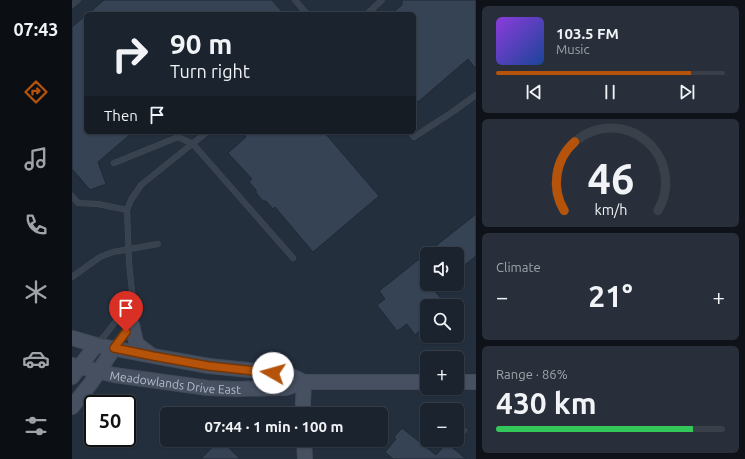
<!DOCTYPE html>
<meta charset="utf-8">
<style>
body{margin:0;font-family:Ubuntu,sans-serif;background:#282f3a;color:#f1f3f6;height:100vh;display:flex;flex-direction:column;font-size:15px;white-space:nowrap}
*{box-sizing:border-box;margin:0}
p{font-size:13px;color:#a0a4aa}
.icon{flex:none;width:22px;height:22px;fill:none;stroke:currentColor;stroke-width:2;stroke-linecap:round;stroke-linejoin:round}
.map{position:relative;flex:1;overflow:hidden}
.details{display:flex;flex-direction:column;gap:6px;padding:6px;background:#0f1319;width:269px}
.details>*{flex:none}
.top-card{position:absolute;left:12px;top:12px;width:332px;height:122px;border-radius:6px;box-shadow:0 1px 3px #0004,0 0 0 1px #39404a;background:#1b232e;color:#f1f3f6;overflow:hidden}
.buttons{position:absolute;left:348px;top:247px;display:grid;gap:8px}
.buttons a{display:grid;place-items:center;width:44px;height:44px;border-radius:6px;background:#1b232e;box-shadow:0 1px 3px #0004,0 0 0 1px #39404a;font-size:20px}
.speed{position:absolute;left:12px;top:395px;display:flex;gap:8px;font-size:20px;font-weight:700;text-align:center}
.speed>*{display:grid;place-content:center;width:52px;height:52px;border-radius:50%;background:#1b232e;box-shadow:0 1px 3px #0004,0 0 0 1px #39404a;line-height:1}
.speed .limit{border:2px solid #111;border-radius:6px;background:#fff;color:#111}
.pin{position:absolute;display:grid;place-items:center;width:34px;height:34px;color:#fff;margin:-41px -17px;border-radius:50% 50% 50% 0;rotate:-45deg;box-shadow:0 0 4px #0007}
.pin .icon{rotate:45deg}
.me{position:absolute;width:44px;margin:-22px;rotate:277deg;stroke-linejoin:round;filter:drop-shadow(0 0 3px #0008)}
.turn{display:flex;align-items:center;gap:14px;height:84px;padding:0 20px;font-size:18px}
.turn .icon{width:52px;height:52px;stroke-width:2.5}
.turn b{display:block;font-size:28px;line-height:34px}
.then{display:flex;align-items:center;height:38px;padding:0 20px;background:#0003;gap:8px;font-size:15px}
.big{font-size:30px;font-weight:700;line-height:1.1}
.details .card{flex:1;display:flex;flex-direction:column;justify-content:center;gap:6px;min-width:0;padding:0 14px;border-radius:6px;background:#282f3a}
.details .dial{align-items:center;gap:0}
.dial svg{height:104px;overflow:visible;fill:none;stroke:#39404a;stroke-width:7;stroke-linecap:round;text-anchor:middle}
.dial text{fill:#f1f3f6;stroke:none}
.song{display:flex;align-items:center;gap:12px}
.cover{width:48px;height:48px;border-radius:6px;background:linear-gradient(135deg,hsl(270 70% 55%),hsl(220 70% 35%))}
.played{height:4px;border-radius:2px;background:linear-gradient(90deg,#b45309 85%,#39404a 85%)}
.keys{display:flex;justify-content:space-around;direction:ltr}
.heat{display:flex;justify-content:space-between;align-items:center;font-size:22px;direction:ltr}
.charge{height:6px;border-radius:3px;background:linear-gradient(90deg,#34c759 86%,#39404a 0)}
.trip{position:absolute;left:88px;top:407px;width:228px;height:40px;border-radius:6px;background:#1b232e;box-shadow:0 1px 3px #0004,0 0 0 1px #39404a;font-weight:700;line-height:40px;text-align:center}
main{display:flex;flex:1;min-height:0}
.menu{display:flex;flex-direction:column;width:72px;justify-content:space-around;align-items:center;background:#0b0e12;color:#a0a4aa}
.menu .icon{width:28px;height:28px}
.menu .current{color:#b45309}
.menu b{font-size:18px;color:#f1f3f6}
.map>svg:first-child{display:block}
</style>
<main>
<nav class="menu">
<b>07:43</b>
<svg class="icon current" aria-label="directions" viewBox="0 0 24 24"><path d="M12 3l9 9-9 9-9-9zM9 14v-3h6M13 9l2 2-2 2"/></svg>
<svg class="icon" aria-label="music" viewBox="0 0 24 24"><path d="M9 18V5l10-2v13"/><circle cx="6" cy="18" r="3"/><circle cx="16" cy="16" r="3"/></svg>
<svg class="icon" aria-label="phone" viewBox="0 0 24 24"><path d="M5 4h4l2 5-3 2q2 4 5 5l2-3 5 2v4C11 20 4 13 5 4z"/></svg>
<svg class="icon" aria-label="climate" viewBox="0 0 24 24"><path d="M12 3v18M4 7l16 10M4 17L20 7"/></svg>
<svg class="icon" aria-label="car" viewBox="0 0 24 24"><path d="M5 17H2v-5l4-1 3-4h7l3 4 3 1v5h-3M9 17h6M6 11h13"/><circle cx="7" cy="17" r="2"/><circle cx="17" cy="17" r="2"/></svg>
<svg class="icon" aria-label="filters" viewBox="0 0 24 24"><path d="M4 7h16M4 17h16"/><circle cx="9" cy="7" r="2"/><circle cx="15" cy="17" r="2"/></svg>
</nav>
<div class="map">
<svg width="404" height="459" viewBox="0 0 404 459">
<rect width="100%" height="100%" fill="#242f3e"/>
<g fill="#364354" stroke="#1f2835">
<path d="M 32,0 L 200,0 L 212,14 L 16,14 Z"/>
<path d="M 330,0 L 404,0 L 404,69 L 396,59 L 346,102 L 342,97 L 342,14 L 319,14 L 330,5 Z"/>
<path d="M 14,15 L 14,132 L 61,132 L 26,162 L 34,184 L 18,190 L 0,169 L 0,27 Z"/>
<path d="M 170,132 L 252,132 L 307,196 L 241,252 L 203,207 L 201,209 L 194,201 L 191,201 L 184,193 L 184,190 L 177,182 L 180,179 L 156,153 L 174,137 Z"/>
<path d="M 404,214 L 404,256 L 385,271 L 385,254 L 355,254 L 355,284 L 369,284 L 362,290 L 375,306 L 355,306 L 355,325 L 343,335 L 335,324 L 325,331 L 305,305 L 313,299 L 307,291 Z"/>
<path d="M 385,420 L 397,430 L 385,444 Z"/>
<path d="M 330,428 L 364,455 L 375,443 L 394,459 L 321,459 L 313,452 L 324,439 L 322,437 Z"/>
<path d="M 147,440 L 149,440 L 168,459 L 129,459 Z"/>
</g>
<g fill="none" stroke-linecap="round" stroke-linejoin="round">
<g stroke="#414a57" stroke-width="6">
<g id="lane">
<path d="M 223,0 L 235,14"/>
<path d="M 0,5 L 6,0"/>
<path d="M 295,14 L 310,0"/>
<path d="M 338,132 L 342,137 L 379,113 L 404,95"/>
<path d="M 42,163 L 106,137 L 121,144 L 221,258"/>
<path d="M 0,196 L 6,203 L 26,204 L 55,210"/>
<path d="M 0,277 L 28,257 L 41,252 L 86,244"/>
<path d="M 25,344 L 34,334 L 50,313 L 61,303"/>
<path d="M 43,348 L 60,325 L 61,303 L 57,262 L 55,210 L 59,200 L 69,185 L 135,132"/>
</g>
</g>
<g stroke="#414a57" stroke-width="16">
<g id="secondary">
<path d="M 60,325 L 64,342 L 67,346 L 79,355"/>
<path d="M 0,338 L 24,345 L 81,356 L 137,366 L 215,374 L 232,382"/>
<path id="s1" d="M 0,365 L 42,375 L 136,388 L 164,389 L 214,388 L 232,382 L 355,382"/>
<path d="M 0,377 L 24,345"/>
<path d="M 385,382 L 404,382"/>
<path d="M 0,407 L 19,383 L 42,348"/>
<path d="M 231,414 L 231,402 L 232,382"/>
<path d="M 232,440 L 233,459"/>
</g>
</g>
<use href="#lane" stroke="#38414e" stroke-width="5"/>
<use href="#secondary" stroke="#465061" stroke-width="14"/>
</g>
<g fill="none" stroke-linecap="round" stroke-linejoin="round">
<g stroke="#753606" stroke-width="10">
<path id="route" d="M 54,332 L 42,348 L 81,356 L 137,366 L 201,373"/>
</g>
<use href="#route" stroke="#b45309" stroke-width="7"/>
</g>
<g text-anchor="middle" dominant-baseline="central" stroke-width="4" stroke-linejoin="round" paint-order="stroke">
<g font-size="12" fill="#b4bcc9" stroke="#1d2633">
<text stroke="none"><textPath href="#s1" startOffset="105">Meadowlands Drive East</textPath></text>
</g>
</g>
</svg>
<div class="buttons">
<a><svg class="icon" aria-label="sound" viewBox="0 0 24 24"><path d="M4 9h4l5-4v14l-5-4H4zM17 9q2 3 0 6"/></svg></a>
<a><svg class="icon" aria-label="search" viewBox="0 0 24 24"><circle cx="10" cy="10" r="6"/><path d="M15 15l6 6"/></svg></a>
<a>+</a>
<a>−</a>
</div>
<div class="speed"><div class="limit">50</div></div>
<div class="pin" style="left:54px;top:332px;background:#d93025"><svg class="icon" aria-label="arrive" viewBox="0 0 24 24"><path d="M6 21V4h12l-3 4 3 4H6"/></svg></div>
<svg class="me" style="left:201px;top:373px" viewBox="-20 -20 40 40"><circle r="19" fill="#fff"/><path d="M0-13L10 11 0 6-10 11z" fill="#b45309"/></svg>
<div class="trip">07:44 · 1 min · 100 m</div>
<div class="top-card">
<div class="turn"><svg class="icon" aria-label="right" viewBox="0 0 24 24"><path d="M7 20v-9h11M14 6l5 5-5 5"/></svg><div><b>90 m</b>Turn right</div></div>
<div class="then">Then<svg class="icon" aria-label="arrive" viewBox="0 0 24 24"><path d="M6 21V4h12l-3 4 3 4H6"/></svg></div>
</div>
</div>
<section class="details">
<div class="card">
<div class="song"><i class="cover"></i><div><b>103.5 FM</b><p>Music</p></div></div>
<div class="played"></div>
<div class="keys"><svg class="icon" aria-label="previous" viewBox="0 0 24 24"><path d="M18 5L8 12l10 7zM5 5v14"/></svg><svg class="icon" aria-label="pause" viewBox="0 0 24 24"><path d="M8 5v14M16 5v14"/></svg><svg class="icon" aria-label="next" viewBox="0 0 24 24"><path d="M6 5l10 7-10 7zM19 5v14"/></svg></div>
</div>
<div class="card dial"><svg viewBox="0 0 100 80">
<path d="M14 69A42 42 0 1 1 86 69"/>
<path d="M14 69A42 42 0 0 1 22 16" stroke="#b45309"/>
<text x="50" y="56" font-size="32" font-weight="700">46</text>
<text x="50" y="72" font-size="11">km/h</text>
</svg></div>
<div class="card"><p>Climate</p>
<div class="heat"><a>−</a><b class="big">21°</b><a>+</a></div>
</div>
<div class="card"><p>Range · 86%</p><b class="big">430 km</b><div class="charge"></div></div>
</section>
</main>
